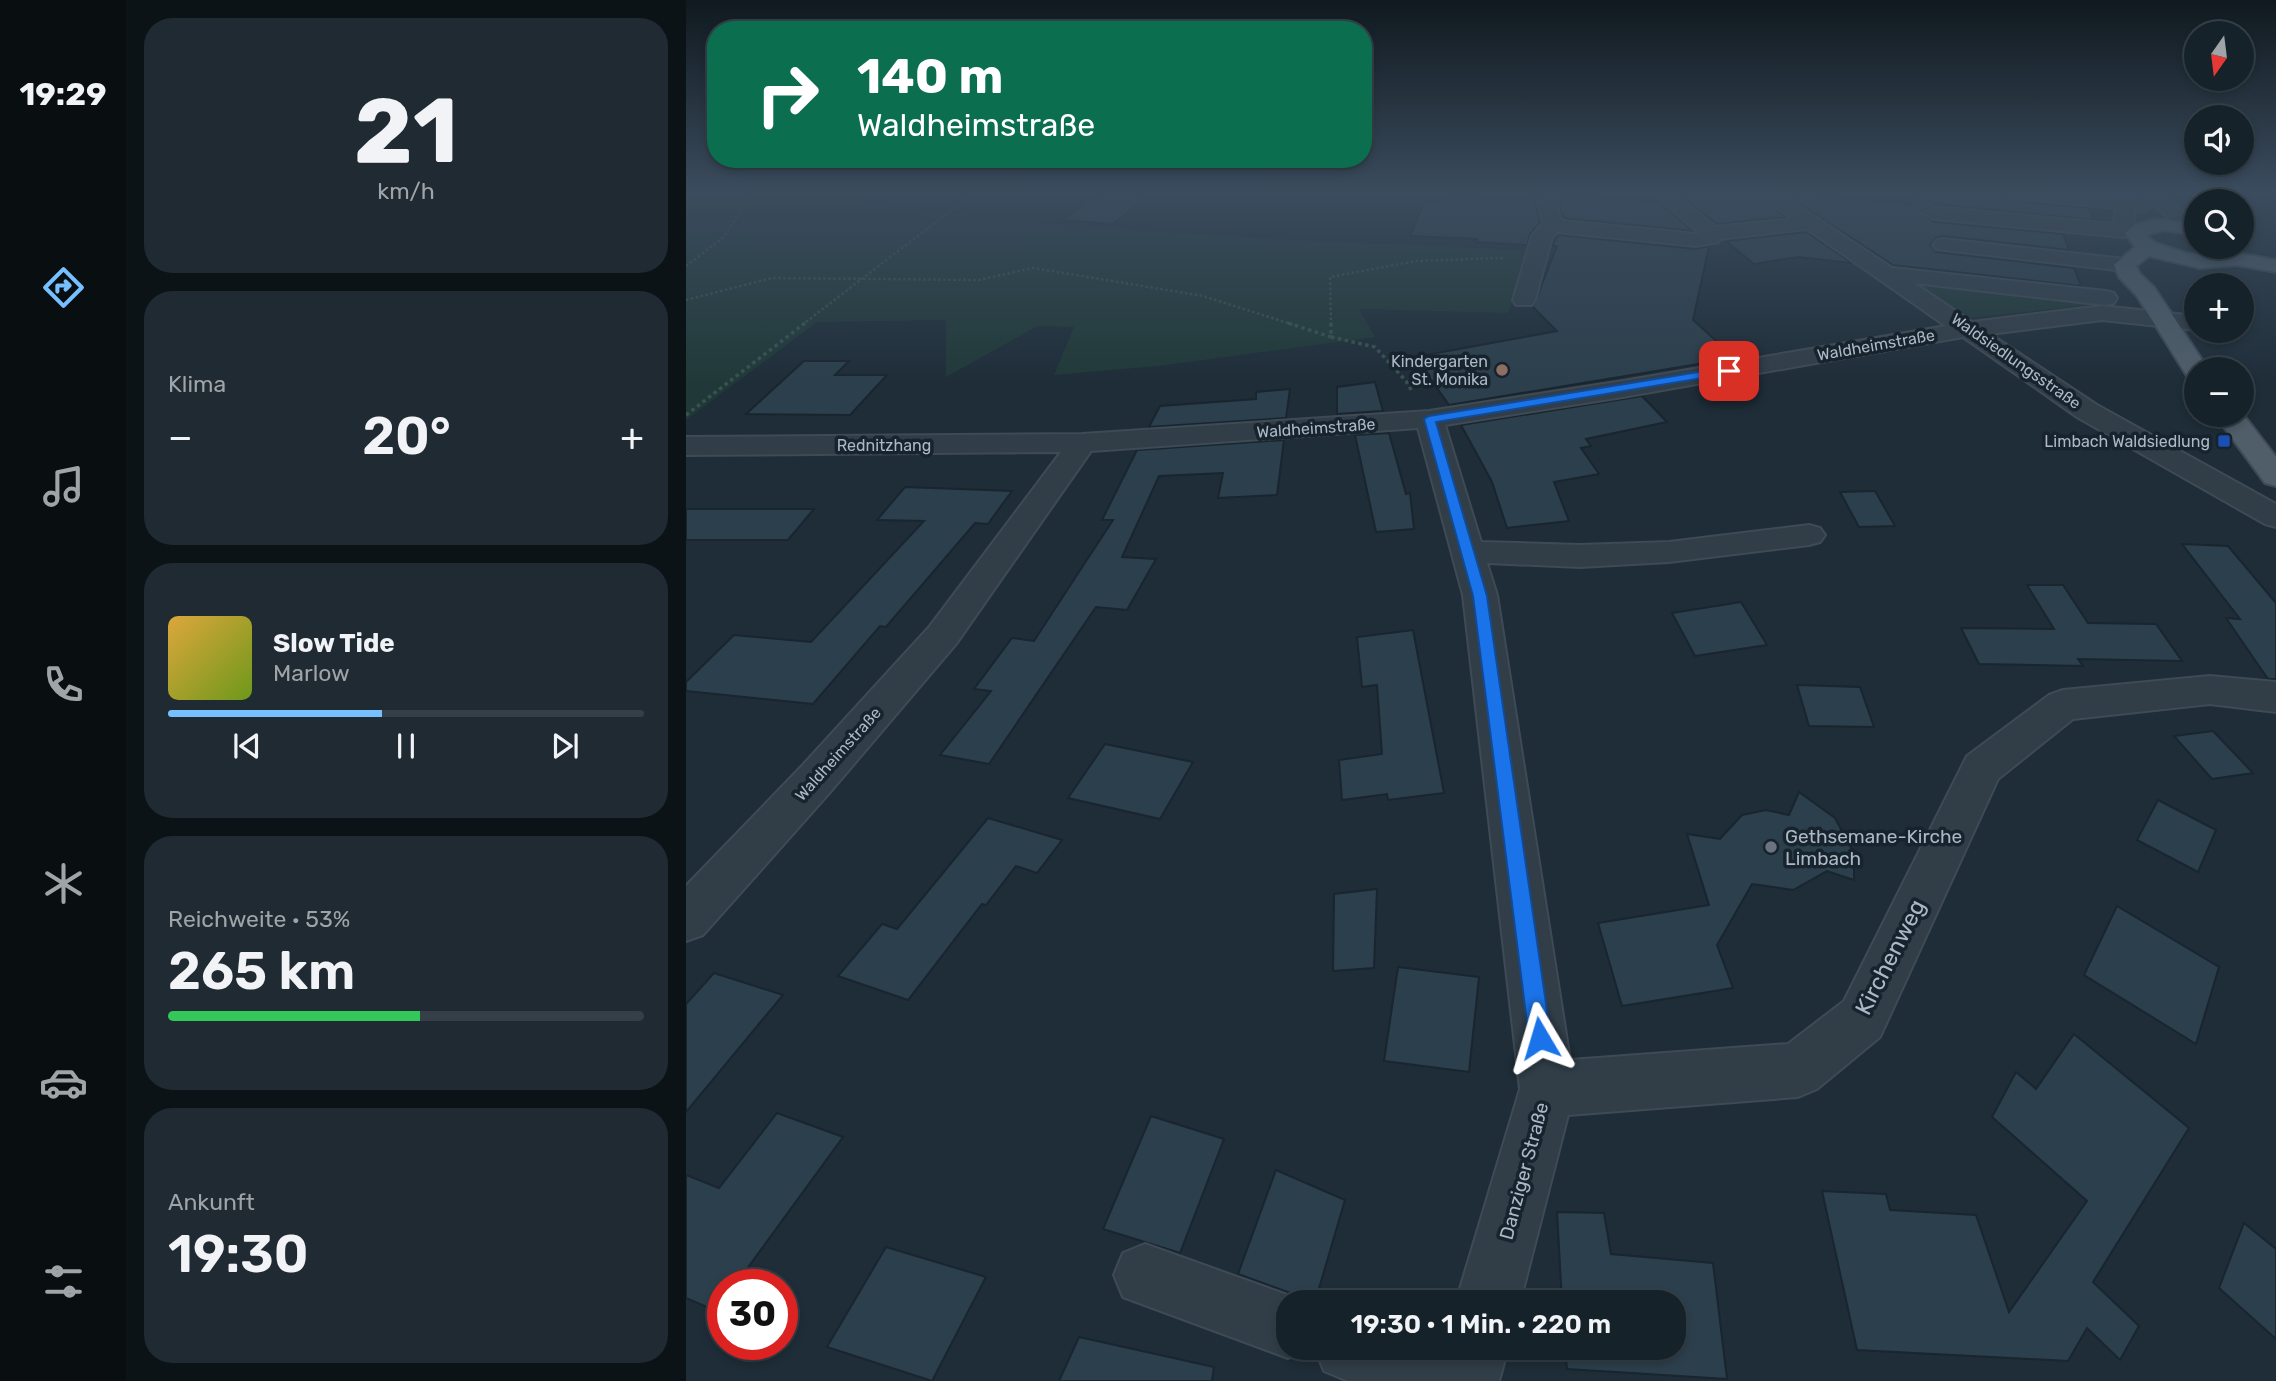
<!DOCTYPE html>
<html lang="de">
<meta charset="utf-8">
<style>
body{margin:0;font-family:Rubik,sans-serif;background:#1f2a32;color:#f1f3f6;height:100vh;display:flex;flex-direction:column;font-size:26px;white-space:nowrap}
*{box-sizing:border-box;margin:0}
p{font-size:23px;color:#9ea4a8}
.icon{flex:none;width:38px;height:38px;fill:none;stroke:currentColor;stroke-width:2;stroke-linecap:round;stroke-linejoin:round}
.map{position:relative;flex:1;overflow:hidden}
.drawer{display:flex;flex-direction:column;gap:18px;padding:18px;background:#0c1317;width:560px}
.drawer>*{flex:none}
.top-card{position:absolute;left:21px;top:21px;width:665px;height:147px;border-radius:28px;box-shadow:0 4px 10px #0003,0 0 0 2px #353f47;background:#0b6e4f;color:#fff;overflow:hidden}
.needle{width:46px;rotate:194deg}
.controls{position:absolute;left:1498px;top:21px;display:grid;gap:14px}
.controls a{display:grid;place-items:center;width:70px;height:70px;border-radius:50%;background:#16222a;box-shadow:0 4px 10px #0003,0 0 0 2px #353f47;font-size:35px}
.speed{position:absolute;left:21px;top:1269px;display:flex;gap:14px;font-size:35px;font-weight:700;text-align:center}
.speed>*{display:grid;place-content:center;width:91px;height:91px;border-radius:50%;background:#16222a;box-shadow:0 4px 10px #0003,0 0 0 2px #353f47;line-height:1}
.speed .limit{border:10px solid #d22;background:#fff;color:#111}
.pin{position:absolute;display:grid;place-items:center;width:60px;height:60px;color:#fff;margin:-30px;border-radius:14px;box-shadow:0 4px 10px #0006}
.me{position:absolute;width:77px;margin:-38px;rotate:353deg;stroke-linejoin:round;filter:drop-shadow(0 0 5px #0008)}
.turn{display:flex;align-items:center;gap:24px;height:147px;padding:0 35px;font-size:32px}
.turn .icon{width:91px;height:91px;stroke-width:2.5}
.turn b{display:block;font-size:49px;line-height:60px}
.big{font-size:52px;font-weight:600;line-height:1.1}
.drawer .widget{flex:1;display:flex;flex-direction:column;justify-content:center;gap:10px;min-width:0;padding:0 24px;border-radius:28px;background:#1f2a32}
.drawer .dial{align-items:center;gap:0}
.dial b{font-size:91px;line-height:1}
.song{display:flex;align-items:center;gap:21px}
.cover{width:84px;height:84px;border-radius:10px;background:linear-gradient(135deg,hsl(40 70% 55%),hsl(80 70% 35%))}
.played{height:7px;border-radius:4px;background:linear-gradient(90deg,#77c0ff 45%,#353f47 45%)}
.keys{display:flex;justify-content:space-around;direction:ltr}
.heat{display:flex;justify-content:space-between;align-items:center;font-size:38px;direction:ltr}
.charge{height:10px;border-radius:5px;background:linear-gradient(90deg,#34c759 53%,#353f47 0)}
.trip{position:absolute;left:590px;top:1290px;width:410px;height:70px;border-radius:28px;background:#16222a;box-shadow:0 4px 10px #0003,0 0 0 2px #353f47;font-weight:600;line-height:70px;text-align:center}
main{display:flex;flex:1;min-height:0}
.tabs{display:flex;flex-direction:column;width:126px;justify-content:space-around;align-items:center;background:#090e11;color:#9ea4a8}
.tabs .icon{width:49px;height:49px}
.tabs .selected{color:#77c0ff}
.tabs b{font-size:32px;color:#f1f3f6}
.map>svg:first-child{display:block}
</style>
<main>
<nav class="tabs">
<b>19:29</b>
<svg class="icon selected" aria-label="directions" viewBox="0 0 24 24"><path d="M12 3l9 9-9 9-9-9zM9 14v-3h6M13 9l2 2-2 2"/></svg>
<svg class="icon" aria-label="music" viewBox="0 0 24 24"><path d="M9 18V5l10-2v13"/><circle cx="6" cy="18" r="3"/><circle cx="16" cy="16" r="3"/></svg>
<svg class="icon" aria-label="phone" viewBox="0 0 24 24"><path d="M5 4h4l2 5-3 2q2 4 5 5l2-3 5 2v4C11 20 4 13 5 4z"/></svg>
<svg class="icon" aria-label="climate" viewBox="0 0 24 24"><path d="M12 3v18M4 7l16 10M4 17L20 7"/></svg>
<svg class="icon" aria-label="car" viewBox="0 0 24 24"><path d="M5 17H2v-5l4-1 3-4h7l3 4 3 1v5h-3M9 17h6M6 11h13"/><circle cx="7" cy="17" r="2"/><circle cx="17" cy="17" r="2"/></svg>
<svg class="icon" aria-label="filters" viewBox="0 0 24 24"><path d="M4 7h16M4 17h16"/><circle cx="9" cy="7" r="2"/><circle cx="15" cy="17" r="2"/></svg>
</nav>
<section class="drawer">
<div class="widget dial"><b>21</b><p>km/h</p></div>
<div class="widget"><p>Klima</p>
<div class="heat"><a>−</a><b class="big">20°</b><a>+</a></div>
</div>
<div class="widget">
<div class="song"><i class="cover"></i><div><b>Slow Tide</b><p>Marlow</p></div></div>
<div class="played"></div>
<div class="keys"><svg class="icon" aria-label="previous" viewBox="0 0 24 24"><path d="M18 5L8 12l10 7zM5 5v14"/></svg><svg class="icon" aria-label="pause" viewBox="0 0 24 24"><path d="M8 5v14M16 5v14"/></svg><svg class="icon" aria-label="next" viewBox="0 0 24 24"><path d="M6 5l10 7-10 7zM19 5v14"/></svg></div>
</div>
<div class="widget"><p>Reichweite · 53%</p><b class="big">265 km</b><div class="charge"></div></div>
<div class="widget"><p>Ankunft</p><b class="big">19:30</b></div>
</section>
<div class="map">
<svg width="1590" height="1381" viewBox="0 0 1590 1381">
<rect width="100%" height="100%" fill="#1e2d38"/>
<g fill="#203938">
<path d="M 0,191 L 196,191 L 177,204 L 365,224 L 552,237 L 846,251 L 822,313 L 673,309 L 689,337 L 472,366 L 368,375 L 388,327 L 352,326 L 260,377 L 260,320 L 131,322 L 0,420 Z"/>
<path d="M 1225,279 L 1431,302 L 1284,318 Z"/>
</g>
<g fill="#2c3f4c" stroke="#19252f" stroke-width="2">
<path d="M 415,191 L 468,191 L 427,224 L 376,220 Z"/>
<path d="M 841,191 L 852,192 L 849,202 L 854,222 L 844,234 L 841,245 L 791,242 L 791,239 L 724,236 L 738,201 L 757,202 L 759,197 L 840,198 Z"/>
<path d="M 988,191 L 1067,191 L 1099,217 L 1031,224 Z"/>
<path d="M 1094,191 L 1130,191 L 1130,195 L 1226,205 L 1225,196 L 1229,197 L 1230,191 L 1307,191 L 1318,200 L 1403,208 L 1408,220 L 1248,204 L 1236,212 L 1248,222 L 1377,234 L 1383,250 L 1257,236 L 1249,238 L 1244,245 L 1250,252 L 1388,268 L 1395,286 L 1207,265 Z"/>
<path d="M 875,194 L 974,203 L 1007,231 L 878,218 L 874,210 Z"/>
<path d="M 1120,232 L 1166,263 L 1112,257 L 1068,264 L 1040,241 Z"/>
<path d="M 872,235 L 1010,249 L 1023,246 L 1007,320 L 1049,358 L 763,405 L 729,357 L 871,331 L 847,307 L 871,246 L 866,246 Z"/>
<path d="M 118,361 L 163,361 L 149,375 L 201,375 L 164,415 L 60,414 Z"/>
<path d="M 689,382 L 697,411 L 651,414 L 651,387 Z"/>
<path d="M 604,389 L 600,418 L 463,427 L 474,406 L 570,399 L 570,392 Z"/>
<path d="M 956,396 L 981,422 L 900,439 L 905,446 L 895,448 L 913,474 L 868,482 L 883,521 L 821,528 L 806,482 L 775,425 Z"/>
<path d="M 703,433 L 720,494 L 724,493 L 728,529 L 690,532 L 669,435 Z"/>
<path d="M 598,440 L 591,495 L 532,498 L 537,473 L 473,476 L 436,557 L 470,559 L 441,610 L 410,607 L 303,764 L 254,755 L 305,691 L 288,689 L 326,638 L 348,641 L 389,578 L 427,520 L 416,520 L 451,450 Z"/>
<path d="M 219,487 L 326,491 L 302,524 L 289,523 L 200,627 L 194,626 L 127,704 L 0,691 L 0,682 L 48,635 L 125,642 L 238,521 L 191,520 Z"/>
<path d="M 1189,491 L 1209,526 L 1173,527 L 1154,492 Z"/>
<path d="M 0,509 L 128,509 L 102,540 L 0,540 Z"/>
<path d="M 1496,544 L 1542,546 L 1590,603 L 1590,679 L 1582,679 L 1540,618 L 1554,619 Z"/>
<path d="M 1341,585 L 1377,585 L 1402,623 L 1470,624 L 1496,661 L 1392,659 L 1397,666 L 1293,664 L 1275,628 L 1368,629 Z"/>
<path d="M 1055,602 L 1081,645 L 1009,656 L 986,613 Z"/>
<path d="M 727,630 L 758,793 L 702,800 L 701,794 L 656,800 L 653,760 L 696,754 L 691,685 L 676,687 L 671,637 Z"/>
<path d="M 1111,685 L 1174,687 L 1188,727 L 1123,726 Z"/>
<path d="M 1527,731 L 1567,773 L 1526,779 L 1488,736 Z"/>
<path d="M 419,744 L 507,762 L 474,819 L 382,798 Z"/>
<path d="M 1113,792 L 1149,818 L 1168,853 L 1168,880 L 1141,871 L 1107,890 L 1066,884 L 1031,945 L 1047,988 L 936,1006 L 912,923 L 1023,905 L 1001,834 L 1034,839 L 1056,815 L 1080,810 L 1103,815 Z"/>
<path d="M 1472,800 L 1530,830 L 1512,872 L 1451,840 Z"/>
<path d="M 302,818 L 376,840 L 351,873 L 330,866 L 300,905 L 296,904 L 222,1000 L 152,976 L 196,924 L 211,929 Z"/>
<path d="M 691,889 L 688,968 L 647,971 L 648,894 Z"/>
<path d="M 1431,906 L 1533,967 L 1510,1044 L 1398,975 Z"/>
<path d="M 712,967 L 793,977 L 783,1072 L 698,1061 Z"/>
<path d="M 28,973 L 97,995 L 0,1112 L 0,1004 Z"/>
<path d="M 1388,1034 L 1503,1128 L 1407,1282 L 1453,1326 L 1434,1360 L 1401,1328 L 1382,1361 L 1171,1350 L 1136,1191 L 1200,1194 L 1204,1210 L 1290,1215 L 1323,1312 L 1401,1201 L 1306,1117 L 1330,1072 L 1350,1089 Z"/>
<path d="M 91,1113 L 157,1137 L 50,1284 L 37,1284 L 37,1302 L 30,1311 L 0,1298 L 0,1175 L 33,1188 Z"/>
<path d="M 465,1116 L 538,1139 L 494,1253 L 417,1229 Z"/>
<path d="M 590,1170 L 659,1200 L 629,1302 L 552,1274 Z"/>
<path d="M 871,1212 L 918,1213 L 925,1254 L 1027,1263 L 1041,1379 L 881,1369 L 879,1348 L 987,1348 L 987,1302 L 876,1302 Z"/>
<path d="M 1558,1223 L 1590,1249 L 1590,1339 L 1533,1288 Z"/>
<path d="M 200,1247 L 300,1277 L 246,1381 L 141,1347 Z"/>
<path d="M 393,1337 L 528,1367 L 526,1381 L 373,1381 Z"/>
</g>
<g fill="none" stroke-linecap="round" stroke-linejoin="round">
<g stroke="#3e4a55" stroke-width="4">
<g id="minor">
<path d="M 855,191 L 873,191 C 871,200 869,213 877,221 L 1010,234 L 1013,233 L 964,191 L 984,191 L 1030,227 L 1106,219 L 1069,191 L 1090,191 L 1206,268 L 1420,291 L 1428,293 L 1431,298 L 1428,303 L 1420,305 L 1228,283 L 1286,322 L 1416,306 L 1510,316 L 1510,330 L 1416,320 L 1304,334 L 1411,405 L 1590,504 L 1590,527 L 1579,524 L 1391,417 L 1277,337 L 937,397 L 759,425 L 795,542 L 894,545 L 983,542 L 1123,525 L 1134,528 L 1139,535 L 1134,542 L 1123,545 L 983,562 L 894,567 L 801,563 L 811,595 L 884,1060 L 1102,1044 L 1158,1001 L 1281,756 L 1363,695 L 1377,690 L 1524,676 L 1590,682 L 1590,712 L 1524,704 L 1387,719 L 1312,779 L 1194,1037 L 1131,1089 L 1112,1097 L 882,1115 L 834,1302 L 770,1302 L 834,1089 L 777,595 L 732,428 L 405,451 L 270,644 L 145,791 L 17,935 L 0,941 L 0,886 L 115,767 L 244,626 L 375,452 L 0,455 L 0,437 L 396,434 L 743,411 L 937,381 L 1260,326 L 1121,229 L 1034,239 L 1032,242 L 1010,246 L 871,232 L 866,237 L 849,300 L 846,305 L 830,305 L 827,300 L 846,236 L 857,223 L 852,201 Z"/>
<path d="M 1309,191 L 1370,191 L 1460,199 L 1469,205 L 1464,194 L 1466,191 L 1480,191 L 1488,204 L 1510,223 L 1510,231 L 1496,231 L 1469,205 L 1460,211 L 1449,210 L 1447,231 L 1444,235 L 1437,237 L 1248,219 L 1238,213 L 1248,207 L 1428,224 L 1430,208 L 1318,197 Z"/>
<path d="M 1257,239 L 1439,259 L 1447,260 L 1450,265 L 1447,270 L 1439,271 L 1250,249 L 1247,245 L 1250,241 Z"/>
<path d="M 459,1244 L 621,1302 L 602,1302 L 602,1348 L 625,1349 L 602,1358 L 437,1297 L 428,1275 L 437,1253 Z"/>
<path d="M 629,1348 L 822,1348 L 813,1381 L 662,1381 L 638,1371 Z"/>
</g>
</g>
<g stroke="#3e4a55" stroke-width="4">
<g id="major">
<path d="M 1470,219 L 1510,223 L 1510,235 L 1478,230 L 1460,235 L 1470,243 L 1500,253 L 1525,256 L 1551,253 L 1590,260 L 1590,272 L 1551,265 L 1514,268 L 1463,256 L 1450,266 L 1454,274 L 1468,287 L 1522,369 L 1510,369 L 1510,379 L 1501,376 L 1451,296 L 1433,277 L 1428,265 L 1449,247 L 1439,233 L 1448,225 Z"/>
<path d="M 1556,413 L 1590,457 L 1590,486 L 1579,483 L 1529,415 Z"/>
</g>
</g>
<g stroke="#385250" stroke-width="2.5" stroke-dasharray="2.5 2.5" stroke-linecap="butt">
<path d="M 0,266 L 38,237 L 66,191"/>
<path d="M 0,300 L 86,278 L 293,280 L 347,268 L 517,296 L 608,325"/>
<path d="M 116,325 L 290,191"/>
<path d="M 645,325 L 644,277 L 730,261 L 817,258"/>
</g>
<g stroke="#385250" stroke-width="3.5" stroke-dasharray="3.5 3.5" stroke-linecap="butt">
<path d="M 602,323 L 645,337"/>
<path d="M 645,323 L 645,337 L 689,347 L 720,381 L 727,393"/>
<path d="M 0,415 L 119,323"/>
</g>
<use href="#minor" fill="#313e48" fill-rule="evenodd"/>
<use href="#major" fill="#4f5e69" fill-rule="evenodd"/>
</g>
<linearGradient id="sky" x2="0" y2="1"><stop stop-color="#10191f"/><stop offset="0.5" stop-color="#3b4c5e"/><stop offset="1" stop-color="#3b4c5e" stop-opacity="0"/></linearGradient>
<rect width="1590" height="384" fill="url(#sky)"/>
<path fill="#1a73e8" stroke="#114b97" stroke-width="2" d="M 1043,367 L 1047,368 L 1047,373 L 750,422 L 801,596 L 865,1038 L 861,1045 L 854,1049 L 846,1045 L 843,1038 L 787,596 L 738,419 L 743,416 Z"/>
<circle fill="#8d6e63" stroke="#17232d" stroke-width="2.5" cx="816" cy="370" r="7"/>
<rect fill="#1a4fb4" stroke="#17232d" stroke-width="2.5" x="1531" y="434" width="14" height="14" rx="3.5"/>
<circle fill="#6b7280" stroke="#17232d" stroke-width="2.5" cx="1085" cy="847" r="7"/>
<g text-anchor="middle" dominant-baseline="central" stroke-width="7" stroke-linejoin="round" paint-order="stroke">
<g font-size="16" fill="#abb9c6" stroke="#17232d">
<text transform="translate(1190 345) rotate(-10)">Waldheimstraße</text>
<text transform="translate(1330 361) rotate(35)">Waldsiedlungsstraße</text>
<text transform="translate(630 428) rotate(-4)">Waldheimstraße</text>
<text x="198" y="445">Rednitzhang</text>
<text transform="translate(152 754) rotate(-48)">Waldheimstraße</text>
</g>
<g font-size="16" fill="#abb9c6" stroke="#17232d" text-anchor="end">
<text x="802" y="361">Kindergarten<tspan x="802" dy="18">St. Monika</tspan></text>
<text x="1524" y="441">Limbach Waldsiedlung</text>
</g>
<g font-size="19" fill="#abb9c6" stroke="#17232d" text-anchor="start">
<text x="1099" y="836">Gethsemane-Kirche<tspan x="1099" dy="22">Limbach</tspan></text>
</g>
<g font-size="19" fill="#abb9c6" stroke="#17232d">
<text transform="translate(838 1171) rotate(-75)">Danziger Straße</text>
</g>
<g font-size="23" fill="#abb9c6" stroke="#17232d">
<text transform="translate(1204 957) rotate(-63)">Kirchenweg</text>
</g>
</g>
</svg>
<div class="controls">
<a><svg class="needle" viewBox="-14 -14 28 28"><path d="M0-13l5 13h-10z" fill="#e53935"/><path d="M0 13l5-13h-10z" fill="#9ea4a8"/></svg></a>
<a><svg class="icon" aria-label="sound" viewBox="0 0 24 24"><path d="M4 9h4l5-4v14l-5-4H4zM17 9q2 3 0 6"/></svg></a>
<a><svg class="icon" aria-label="search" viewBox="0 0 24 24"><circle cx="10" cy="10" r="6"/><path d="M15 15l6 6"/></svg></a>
<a>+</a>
<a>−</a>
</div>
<div class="speed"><div class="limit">30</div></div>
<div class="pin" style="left:1043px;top:371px;background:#d93025"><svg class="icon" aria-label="arrive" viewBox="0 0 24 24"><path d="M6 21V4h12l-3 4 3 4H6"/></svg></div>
<svg class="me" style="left:854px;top:1038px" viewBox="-20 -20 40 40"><path d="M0-17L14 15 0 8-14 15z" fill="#1a73e8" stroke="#fff" stroke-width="4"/></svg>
<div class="trip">19:30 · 1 Min. · 220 m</div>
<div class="top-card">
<div class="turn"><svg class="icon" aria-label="right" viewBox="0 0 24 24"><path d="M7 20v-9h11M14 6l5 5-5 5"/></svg><div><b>140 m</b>Waldheimstraße</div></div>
</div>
</div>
</main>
